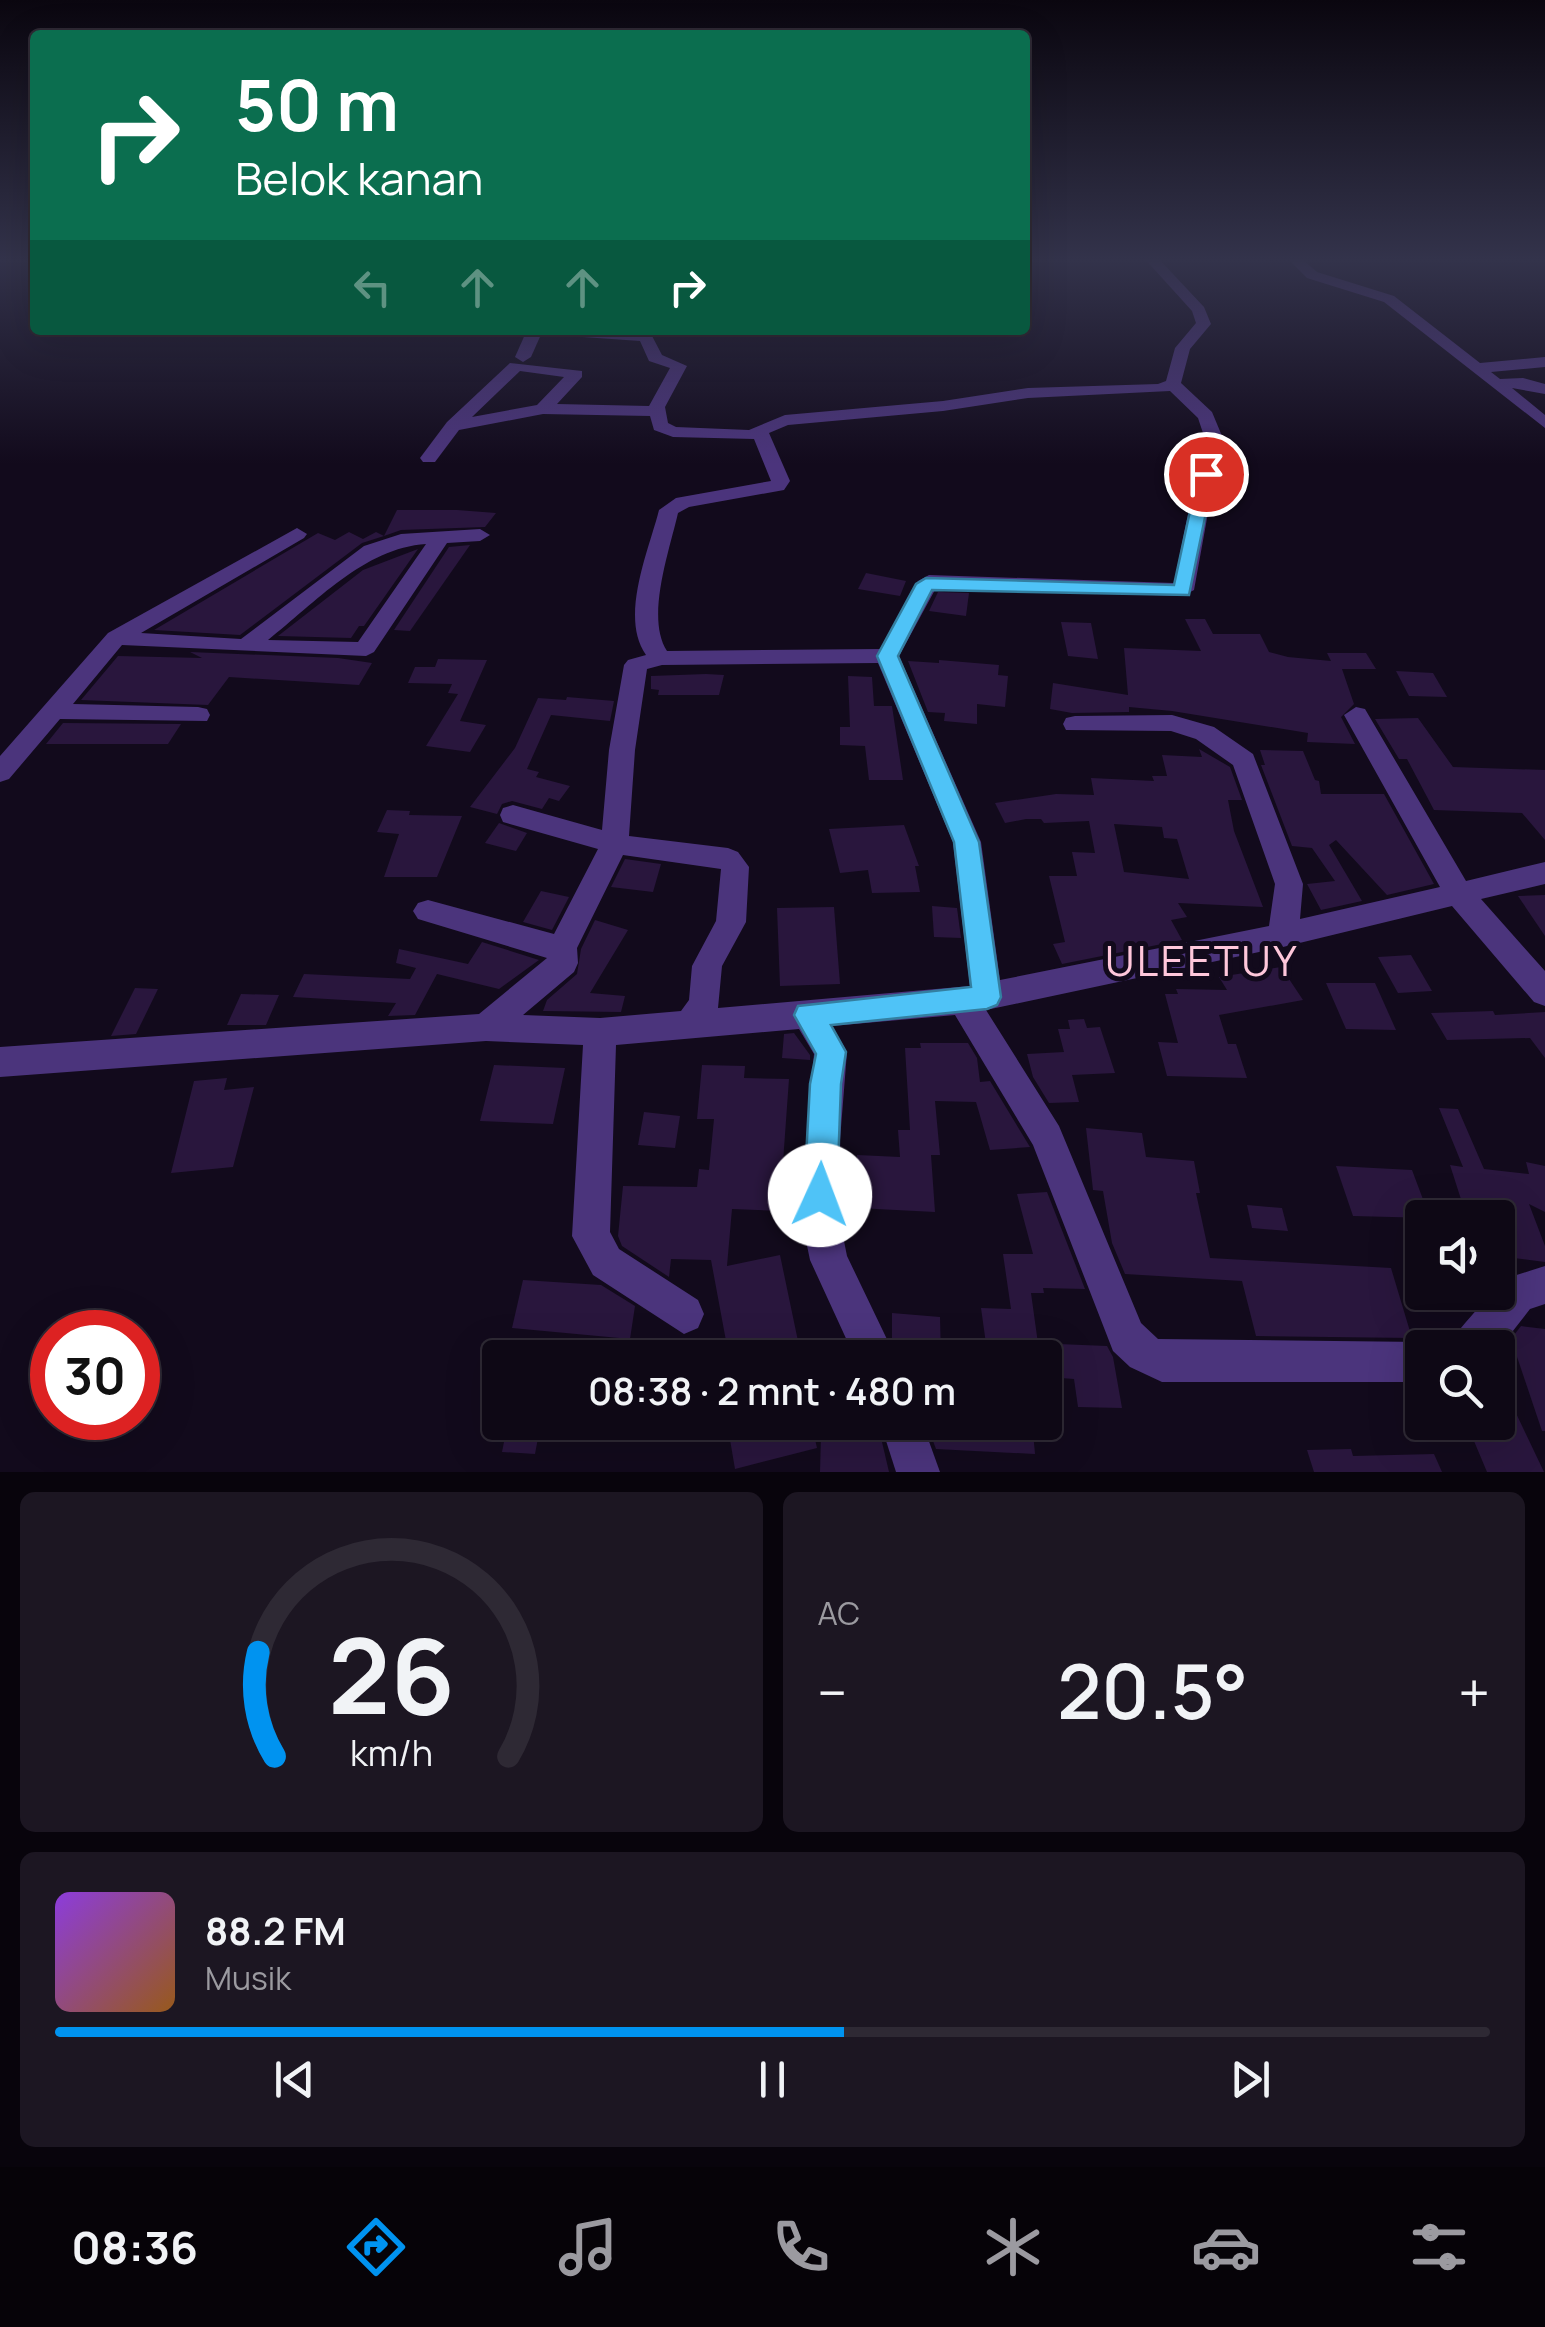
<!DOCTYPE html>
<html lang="id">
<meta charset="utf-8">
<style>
body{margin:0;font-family:Manrope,sans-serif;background:#1c1622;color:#f1f3f6;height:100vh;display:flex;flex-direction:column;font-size:38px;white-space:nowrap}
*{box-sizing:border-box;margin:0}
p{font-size:32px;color:#9b9aa0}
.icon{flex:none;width:55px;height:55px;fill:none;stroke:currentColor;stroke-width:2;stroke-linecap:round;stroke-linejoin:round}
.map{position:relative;height:1472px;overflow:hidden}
.sheet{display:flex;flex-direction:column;gap:20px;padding:20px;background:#08040c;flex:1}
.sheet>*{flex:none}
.top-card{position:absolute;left:30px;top:30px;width:1000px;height:305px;border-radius:10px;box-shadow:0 10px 40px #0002,0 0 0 2px #2e2934;background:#0b6e4f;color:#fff;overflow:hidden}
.buttons{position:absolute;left:1405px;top:1200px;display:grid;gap:20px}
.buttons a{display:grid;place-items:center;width:110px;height:110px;border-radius:10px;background:#0e0815;box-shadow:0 10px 40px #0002,0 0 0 2px #2e2934;font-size:50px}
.speed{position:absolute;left:30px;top:1310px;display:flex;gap:20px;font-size:50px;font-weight:700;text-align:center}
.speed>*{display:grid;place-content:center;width:130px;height:130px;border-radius:50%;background:#0e0815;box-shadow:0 10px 40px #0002,0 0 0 2px #2e2934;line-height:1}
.speed .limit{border:15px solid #d22;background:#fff;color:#111}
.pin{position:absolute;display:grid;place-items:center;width:85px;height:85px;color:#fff;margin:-42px;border:5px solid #fff;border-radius:50%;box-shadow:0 2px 10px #0007}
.me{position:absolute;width:110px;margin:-55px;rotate:2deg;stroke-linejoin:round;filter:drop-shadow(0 0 8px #0008)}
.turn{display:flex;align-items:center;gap:35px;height:210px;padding:0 40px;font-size:45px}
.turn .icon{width:130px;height:130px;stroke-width:2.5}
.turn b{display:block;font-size:70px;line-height:85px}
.lanes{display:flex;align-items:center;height:95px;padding:0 40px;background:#0003;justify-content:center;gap:50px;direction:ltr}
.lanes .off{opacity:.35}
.big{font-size:75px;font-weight:600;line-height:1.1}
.sheet .widget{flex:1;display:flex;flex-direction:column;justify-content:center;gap:15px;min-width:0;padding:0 35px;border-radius:15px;background:#1c1622}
.sheet .dial{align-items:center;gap:0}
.dial svg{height:260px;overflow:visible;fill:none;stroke:#2e2934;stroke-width:7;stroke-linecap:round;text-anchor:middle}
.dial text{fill:#f1f3f6;stroke:none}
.song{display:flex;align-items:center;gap:30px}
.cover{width:120px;height:120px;border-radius:15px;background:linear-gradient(135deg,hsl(270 70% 55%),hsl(30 70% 35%))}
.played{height:10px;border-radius:5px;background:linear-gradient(90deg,#0093f0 55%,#2e2934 55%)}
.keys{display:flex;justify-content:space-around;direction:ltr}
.heat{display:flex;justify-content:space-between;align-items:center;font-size:55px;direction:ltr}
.sheet .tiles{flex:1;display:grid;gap:20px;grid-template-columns:1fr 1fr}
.widget:last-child{grid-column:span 2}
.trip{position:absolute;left:482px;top:1340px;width:580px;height:100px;border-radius:10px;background:#0e0815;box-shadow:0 10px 40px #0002,0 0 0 2px #2e2934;font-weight:600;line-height:100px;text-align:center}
.tabs{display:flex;height:160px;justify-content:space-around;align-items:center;background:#060308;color:#9b9aa0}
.tabs .icon{width:70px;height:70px}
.tabs .active{color:#0093f0}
.tabs b{font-size:45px;color:#f1f3f6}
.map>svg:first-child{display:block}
</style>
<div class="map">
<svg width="1545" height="1472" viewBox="0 0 1545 1472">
<rect width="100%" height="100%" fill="#120a1c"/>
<g fill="#29163d" fill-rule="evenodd">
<path d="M 397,510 L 457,510 L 496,513 L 485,527 L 401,530 L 384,536 Z"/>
<path d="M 349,532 L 363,539 L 376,532 L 384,536 L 362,543 L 240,635 L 154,630 L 318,533 L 335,540 Z"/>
<path d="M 470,545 L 410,631 L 394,630 L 449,547 Z"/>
<path d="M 418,549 L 364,626 L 359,626 L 351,638 L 278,636 L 363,570 Z"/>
<path d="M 866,573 L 906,581 L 900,596 L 858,589 Z"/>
<path d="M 938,592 L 969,593 L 966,616 L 929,611 Z"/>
<path d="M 1185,619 L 1205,619 L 1213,634 L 1260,634 L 1269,652 L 1288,657 L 1331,661 L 1327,653 L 1366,653 L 1376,669 L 1342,669 L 1354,704 L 1341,717 L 1355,744 L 1307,742 L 1308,733 L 1172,711 L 1129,707 L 1129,712 L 1072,713 L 1050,709 L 1053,683 L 1128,695 L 1124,648 L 1201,651 Z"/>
<path d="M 1061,622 L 1091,623 L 1098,659 L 1068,656 Z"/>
<path d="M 190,652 L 338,658 L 372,663 L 359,685 L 229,677 L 208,705 L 81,700 L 118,656 L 202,658 Z"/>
<path d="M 438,659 L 487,660 L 460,721 L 486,725 L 470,752 L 426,746 L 458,694 L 448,693 L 452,684 L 408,683 L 415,667 L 435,667 Z"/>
<path d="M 939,660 L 999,665 L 998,675 L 1008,676 L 1005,707 L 977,704 L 977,724 L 944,721 L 945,713 L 928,712 L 908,661 L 939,663 Z"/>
<path d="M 1396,671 L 1433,673 L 1447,697 L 1409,696 Z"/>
<path d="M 706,674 L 724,675 L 719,695 L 658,695 L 659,690 L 651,689 L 651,676 Z"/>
<path d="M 848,676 L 872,677 L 874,706 L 892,706 L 903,780 L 869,780 L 865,746 L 840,745 L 840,727 L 850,727 Z"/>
<path d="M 567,697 L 614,701 L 610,721 L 551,715 L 527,769 L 539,772 L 536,777 L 570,786 L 559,801 L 549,798 L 542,809 L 512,801 L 502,804 L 497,814 L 470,807 L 515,748 L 538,698 L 566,700 Z"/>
<path d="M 1418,718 L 1453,767 L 1545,770 L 1545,840 L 1522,813 L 1434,810 L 1407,759 L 1399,759 L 1375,719 Z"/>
<path d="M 63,723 L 181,724 L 168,744 L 46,744 Z"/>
<path d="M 1199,749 L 1230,767 L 1242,800 L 1228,800 L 1234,831 L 1263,907 L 1178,903 L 1187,917 L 1171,920 L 1182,940 L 1062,964 L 1053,944 L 1065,942 L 1049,876 L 1077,876 L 1072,852 L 1095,853 L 1089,821 L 1044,823 L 1041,819 L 1026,819 L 1005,823 L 995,803 L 1056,794 L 1094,795 L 1091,778 L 1154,781 L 1152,776 L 1167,776 L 1162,755 L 1202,757 ZM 1114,824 L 1162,827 L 1164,838 L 1177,839 L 1189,879 L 1124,872 Z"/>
<path d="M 1260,750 L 1303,751 L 1315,780 L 1319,781 L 1321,794 L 1384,794 L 1434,884 L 1387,895 L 1336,840 L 1329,845 L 1362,901 L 1321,910 L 1307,884 L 1335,881 L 1312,848 L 1292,846 L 1261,765 L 1265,765 Z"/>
<path d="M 387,810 L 410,811 L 409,815 L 462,816 L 437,877 L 384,877 L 399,834 L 377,832 Z"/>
<path d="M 499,823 L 527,833 L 516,851 L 485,843 Z"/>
<path d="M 904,825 L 919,866 L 915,866 L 920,892 L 872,893 L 868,870 L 840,873 L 829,829 Z"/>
<path d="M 625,859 L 661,864 L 653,892 L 611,887 Z"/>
<path d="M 541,891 L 569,897 L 552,930 L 523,922 Z"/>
<path d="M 1545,895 L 1545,936 L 1518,896 Z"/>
<path d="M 932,906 L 957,908 L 961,938 L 934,937 Z"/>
<path d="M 834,907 L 840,984 L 780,986 L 777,908 Z"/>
<path d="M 595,920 L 628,930 L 590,993 L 625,996 L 621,1012 L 543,1011 L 547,1000 L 577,974 L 581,949 Z"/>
<path d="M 482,942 L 539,960 L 499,989 L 437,974 L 415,1015 L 388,1016 L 396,1003 L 293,997 L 304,974 L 410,979 L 416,968 L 396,963 L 399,949 L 468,964 Z"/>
<path d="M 1411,955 L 1432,991 L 1398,993 L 1378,957 Z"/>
<path d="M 1281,967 L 1303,1000 L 1219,1015 L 1228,1044 L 1236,1044 L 1247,1078 L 1167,1076 L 1158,1042 L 1178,1043 L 1165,994 L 1178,994 L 1176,989 L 1227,990 L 1219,977 Z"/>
<path d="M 1326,983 L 1375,983 L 1396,1030 L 1346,1029 Z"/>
<path d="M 135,988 L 158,989 L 136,1034 L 111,1036 Z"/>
<path d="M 241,994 L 279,995 L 266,1025 L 227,1025 Z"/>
<path d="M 1493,1011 L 1495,1015 L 1545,1012 L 1545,1058 L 1530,1038 L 1447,1040 L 1431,1013 Z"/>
<path d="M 1084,1019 L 1087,1028 L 1100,1027 L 1115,1073 L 1072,1075 L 1079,1102 L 1049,1103 L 1033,1077 L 1027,1054 L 1064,1052 L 1058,1029 L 1070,1029 L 1068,1020 Z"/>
<path d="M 794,1033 L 810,1055 L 810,1060 L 782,1058 L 784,1034 Z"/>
<path d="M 920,1043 L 968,1043 L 977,1058 L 980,1082 L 990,1081 L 1030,1147 L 990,1150 L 976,1102 L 935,1101 L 940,1155 L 931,1155 L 935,1212 L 857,1208 L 857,1155 L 900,1157 L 898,1130 L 910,1130 L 905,1048 L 921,1048 Z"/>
<path d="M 494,1065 L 565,1068 L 553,1124 L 480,1121 Z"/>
<path d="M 702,1065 L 745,1066 L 744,1078 L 789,1079 L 782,1176 L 802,1177 L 802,1212 L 732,1209 L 727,1266 L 780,1255 L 798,1341 L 729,1357 L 711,1260 L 671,1259 L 669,1277 L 622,1246 L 618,1236 L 623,1186 L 697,1187 L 699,1169 L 709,1170 L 714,1119 L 697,1119 Z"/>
<path d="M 227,1078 L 224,1090 L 254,1087 L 233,1167 L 171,1173 L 194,1081 Z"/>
<path d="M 1439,1108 L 1458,1109 L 1484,1169 L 1529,1174 L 1526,1162 L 1545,1166 L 1545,1212 L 1529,1204 L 1545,1246 L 1545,1262 L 1498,1256 L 1498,1218 L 1467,1218 L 1450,1165 L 1463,1167 Z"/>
<path d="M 644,1112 L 680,1116 L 675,1148 L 638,1145 Z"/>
<path d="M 1086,1128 L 1142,1133 L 1146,1157 L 1194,1161 L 1200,1193 L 1196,1193 L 1210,1258 L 1391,1268 L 1412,1338 L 1256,1336 L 1242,1281 L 1125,1274 L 1112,1243 L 1103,1191 L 1093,1190 Z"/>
<path d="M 1336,1166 L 1412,1170 L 1430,1218 L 1353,1216 Z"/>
<path d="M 1047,1192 L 1085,1289 L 1043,1288 L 1044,1293 L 1031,1293 L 1040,1358 L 988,1358 L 981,1308 L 1011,1309 L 1003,1254 L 1033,1254 L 1017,1194 Z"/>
<path d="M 1247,1205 L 1282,1208 L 1288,1231 L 1252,1228 Z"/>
<path d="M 523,1280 L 601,1285 L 635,1306 L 630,1339 L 512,1328 Z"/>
<path d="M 892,1313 L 940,1317 L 941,1358 L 900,1358 L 892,1342 Z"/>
<path d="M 1521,1326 L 1545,1329 L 1545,1431 L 1542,1431 L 1511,1339 Z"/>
<path d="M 1058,1344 L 1107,1346 L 1113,1357 L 1122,1408 L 1078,1407 L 1074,1379 L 1061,1378 Z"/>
<path d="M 1514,1409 L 1544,1472 L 1487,1472 L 1466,1422 L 1498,1422 L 1498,1410 Z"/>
<path d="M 508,1422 L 541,1422 L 535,1454 L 502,1452 Z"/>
<path d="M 727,1422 L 811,1422 L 817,1448 L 735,1469 Z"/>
<path d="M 926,1422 L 1032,1422 L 1035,1454 L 936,1449 Z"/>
<path d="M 821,1436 L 882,1442 L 889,1472 L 820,1472 Z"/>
<path d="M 1351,1449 L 1353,1456 L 1434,1454 L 1442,1472 L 1314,1472 L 1307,1450 Z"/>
</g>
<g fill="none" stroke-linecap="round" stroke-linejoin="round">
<g fill="#4b347c" fill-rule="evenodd">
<path d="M 1144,258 L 1158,258 L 1204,307 L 1211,324 L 1190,349 L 1181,383 L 1212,412 L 1222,436 L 1194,590 L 1183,596 L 936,588 L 899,656 L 981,842 L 1000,980 L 1269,926 L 1275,884 L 1233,765 L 1196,739 L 1171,731 L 1066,730 L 1063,724 L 1066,718 L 1075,716 L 1172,715 L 1214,727 L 1253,754 L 1303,884 L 1300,919 L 1440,887 L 1344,715 L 1356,707 L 1365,709 L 1466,881 L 1545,862 L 1545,884 L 1481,899 L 1545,971 L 1545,1006 L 1534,1002 L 1452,906 L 1283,947 L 986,1010 L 1059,1126 L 1141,1323 L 1158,1339 L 1422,1342 L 1436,1348 L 1422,1348 L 1422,1382 L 1162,1382 L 1130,1367 L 1113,1351 L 1033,1145 L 955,1015 L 832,1026 L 847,1052 L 840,1140 L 843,1236 L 847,1256 L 896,1358 L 855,1358 L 810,1260 L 805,1236 L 806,1140 L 814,1054 L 799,1029 L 616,1045 L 610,1232 L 619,1249 L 698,1300 L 704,1314 L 698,1328 L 684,1334 L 593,1275 L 572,1236 L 583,1045 L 486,1041 L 0,1077 L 0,1047 L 479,1014 L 547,958 L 418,919 L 413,911 L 418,903 L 428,900 L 554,934 L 598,849 L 503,822 L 500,815 L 503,808 L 513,805 L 602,830 L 609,750 L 624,665 L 628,660 L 646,655 C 619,617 649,550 659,510 L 676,498 L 771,481 L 754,439 L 673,437 L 654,430 L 650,416 L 543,414 L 459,430 L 435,462 L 423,462 L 420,458 L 447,422 L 510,363 L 582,371 L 582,377 L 557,404 L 649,406 L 670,368 L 649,361 L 640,341 L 554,335 L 546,330 L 651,334 L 662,355 L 687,366 L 665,407 L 668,423 L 676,427 L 749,430 L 785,415 L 943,401 L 1028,388 L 1158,384 L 1166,381 L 1175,348 L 1196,323 L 1192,311 ZM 520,371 L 564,377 L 537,405 L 472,417 ZM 1170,391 L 1198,418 L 1204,436 L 1174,583 L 929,575 L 918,581 L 880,649 L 667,651 C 645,618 670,549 678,513 L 689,507 L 784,490 L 790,481 L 769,433 L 788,425 L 943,411 L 1028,398 ZM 878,663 L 953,842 L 970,986 L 718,1008 L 722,966 L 746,922 L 749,867 L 738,852 L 728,848 L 629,836 L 635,750 L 647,669 L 662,665 ZM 623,855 L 721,869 L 716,921 L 692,966 L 689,1000 L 681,1011 L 600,1018 L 523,1015 L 574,972 L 578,963 L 577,948 Z"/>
<path d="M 1287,258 L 1301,258 L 1317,272 L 1394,296 L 1480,363 L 1545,357 L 1545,367 L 1491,372 L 1500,379 L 1523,378 L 1545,384 L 1545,394 L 1512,388 L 1545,415 L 1545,428 L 1384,302 L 1307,278 Z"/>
<path d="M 527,330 L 543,330 L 531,357 L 523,362 L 515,357 Z"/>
<path d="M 297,528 L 307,534 L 304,538 L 141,633 L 241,639 L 364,546 L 401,534 L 480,529 L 490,535 L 480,541 L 447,543 L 374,652 L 366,656 L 122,645 L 73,704 L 198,707 L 207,709 L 210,715 L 207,721 L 60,719 L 9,779 L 0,782 L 0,756 L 108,633 ZM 426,544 L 358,642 L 268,640 C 315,603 364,548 426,544 Z"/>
<path d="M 1545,1266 L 1545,1304 L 1530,1309 L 1498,1350 L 1448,1348 C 1455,1330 1492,1295 1504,1279 Z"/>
<path d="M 880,1422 L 922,1422 L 940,1472 L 896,1472 Z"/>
</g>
</g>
<linearGradient id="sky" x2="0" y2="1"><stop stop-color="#0a060f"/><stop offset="0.56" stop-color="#33334b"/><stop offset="1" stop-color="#33334b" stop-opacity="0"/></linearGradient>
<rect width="1545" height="464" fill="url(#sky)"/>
<path fill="#4fc3f7" stroke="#337fa1" stroke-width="2.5" d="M 1206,469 L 1214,474 L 1189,595 L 932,590 L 898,656 L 979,842 L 1001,997 L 997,1005 L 987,1009 L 831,1025 L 846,1052 L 841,1084 L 837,1195 L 832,1206 L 820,1211 L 809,1206 L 804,1195 L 810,1084 L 816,1054 L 794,1015 L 798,1006 L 971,987 L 954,842 L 877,656 L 916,584 L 926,578 L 1174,585 L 1198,474 Z"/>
<g text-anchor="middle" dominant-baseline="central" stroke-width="10" stroke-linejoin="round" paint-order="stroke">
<g font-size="42" letter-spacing="2.5" fill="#ffc7db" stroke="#120a1c">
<text x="1202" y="960">ULEETUY</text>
</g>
</g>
</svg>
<div class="buttons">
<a><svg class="icon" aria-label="sound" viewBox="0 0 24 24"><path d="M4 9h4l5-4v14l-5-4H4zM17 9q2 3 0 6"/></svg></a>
<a><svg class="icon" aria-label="search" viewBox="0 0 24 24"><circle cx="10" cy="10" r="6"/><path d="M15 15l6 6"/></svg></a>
</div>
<div class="speed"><div class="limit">30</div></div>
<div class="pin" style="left:1206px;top:474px;background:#d93025"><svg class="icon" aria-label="arrive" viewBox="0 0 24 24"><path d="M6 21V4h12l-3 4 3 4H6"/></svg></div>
<svg class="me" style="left:820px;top:1195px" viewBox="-20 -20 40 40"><circle r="19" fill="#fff"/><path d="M0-13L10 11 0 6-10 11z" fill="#4fc3f7"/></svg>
<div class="trip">08:38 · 2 mnt · 480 m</div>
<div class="top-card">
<div class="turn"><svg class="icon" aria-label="right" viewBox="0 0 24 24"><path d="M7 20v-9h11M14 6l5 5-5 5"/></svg><div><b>50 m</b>Belok kanan</div></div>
<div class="lanes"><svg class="icon off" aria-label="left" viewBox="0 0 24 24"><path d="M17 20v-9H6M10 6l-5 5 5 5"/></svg><svg class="icon off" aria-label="ahead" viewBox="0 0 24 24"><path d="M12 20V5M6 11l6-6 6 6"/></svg><svg class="icon off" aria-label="ahead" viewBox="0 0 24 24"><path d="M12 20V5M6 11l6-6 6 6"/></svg><svg class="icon" aria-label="right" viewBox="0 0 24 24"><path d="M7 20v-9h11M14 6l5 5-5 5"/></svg></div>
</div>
</div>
<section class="sheet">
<div class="tiles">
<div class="widget dial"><svg viewBox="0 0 100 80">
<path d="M14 69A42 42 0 1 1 86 69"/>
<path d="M14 69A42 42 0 0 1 9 37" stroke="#0093f0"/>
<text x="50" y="56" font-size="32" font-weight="700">26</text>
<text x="50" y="72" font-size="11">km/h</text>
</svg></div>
<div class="widget"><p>AC</p>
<div class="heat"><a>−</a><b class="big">20.5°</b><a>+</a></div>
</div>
<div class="widget">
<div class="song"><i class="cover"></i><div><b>88.2 FM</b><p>Musik</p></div></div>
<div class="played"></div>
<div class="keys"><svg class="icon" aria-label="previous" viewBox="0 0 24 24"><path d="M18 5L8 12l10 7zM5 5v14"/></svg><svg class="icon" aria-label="pause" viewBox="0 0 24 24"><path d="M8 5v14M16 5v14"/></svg><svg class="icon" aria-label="next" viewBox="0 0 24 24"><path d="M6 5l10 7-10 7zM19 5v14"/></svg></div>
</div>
</div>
</section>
<nav class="tabs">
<b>08:36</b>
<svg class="icon active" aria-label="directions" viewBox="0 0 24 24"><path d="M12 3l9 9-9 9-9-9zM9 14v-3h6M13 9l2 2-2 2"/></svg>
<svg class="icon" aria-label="music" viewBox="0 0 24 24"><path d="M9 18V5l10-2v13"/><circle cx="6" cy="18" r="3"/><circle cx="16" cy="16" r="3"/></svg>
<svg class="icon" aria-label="phone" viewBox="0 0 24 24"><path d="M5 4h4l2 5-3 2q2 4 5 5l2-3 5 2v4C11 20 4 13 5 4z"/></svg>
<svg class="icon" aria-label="climate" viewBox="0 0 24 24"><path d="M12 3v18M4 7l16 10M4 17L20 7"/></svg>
<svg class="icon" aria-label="car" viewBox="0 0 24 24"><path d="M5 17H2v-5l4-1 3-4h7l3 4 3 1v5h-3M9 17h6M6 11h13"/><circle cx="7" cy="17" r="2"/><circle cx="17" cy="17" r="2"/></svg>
<svg class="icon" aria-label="filters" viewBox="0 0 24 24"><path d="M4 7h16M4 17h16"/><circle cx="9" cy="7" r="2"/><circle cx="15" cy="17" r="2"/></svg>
</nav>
